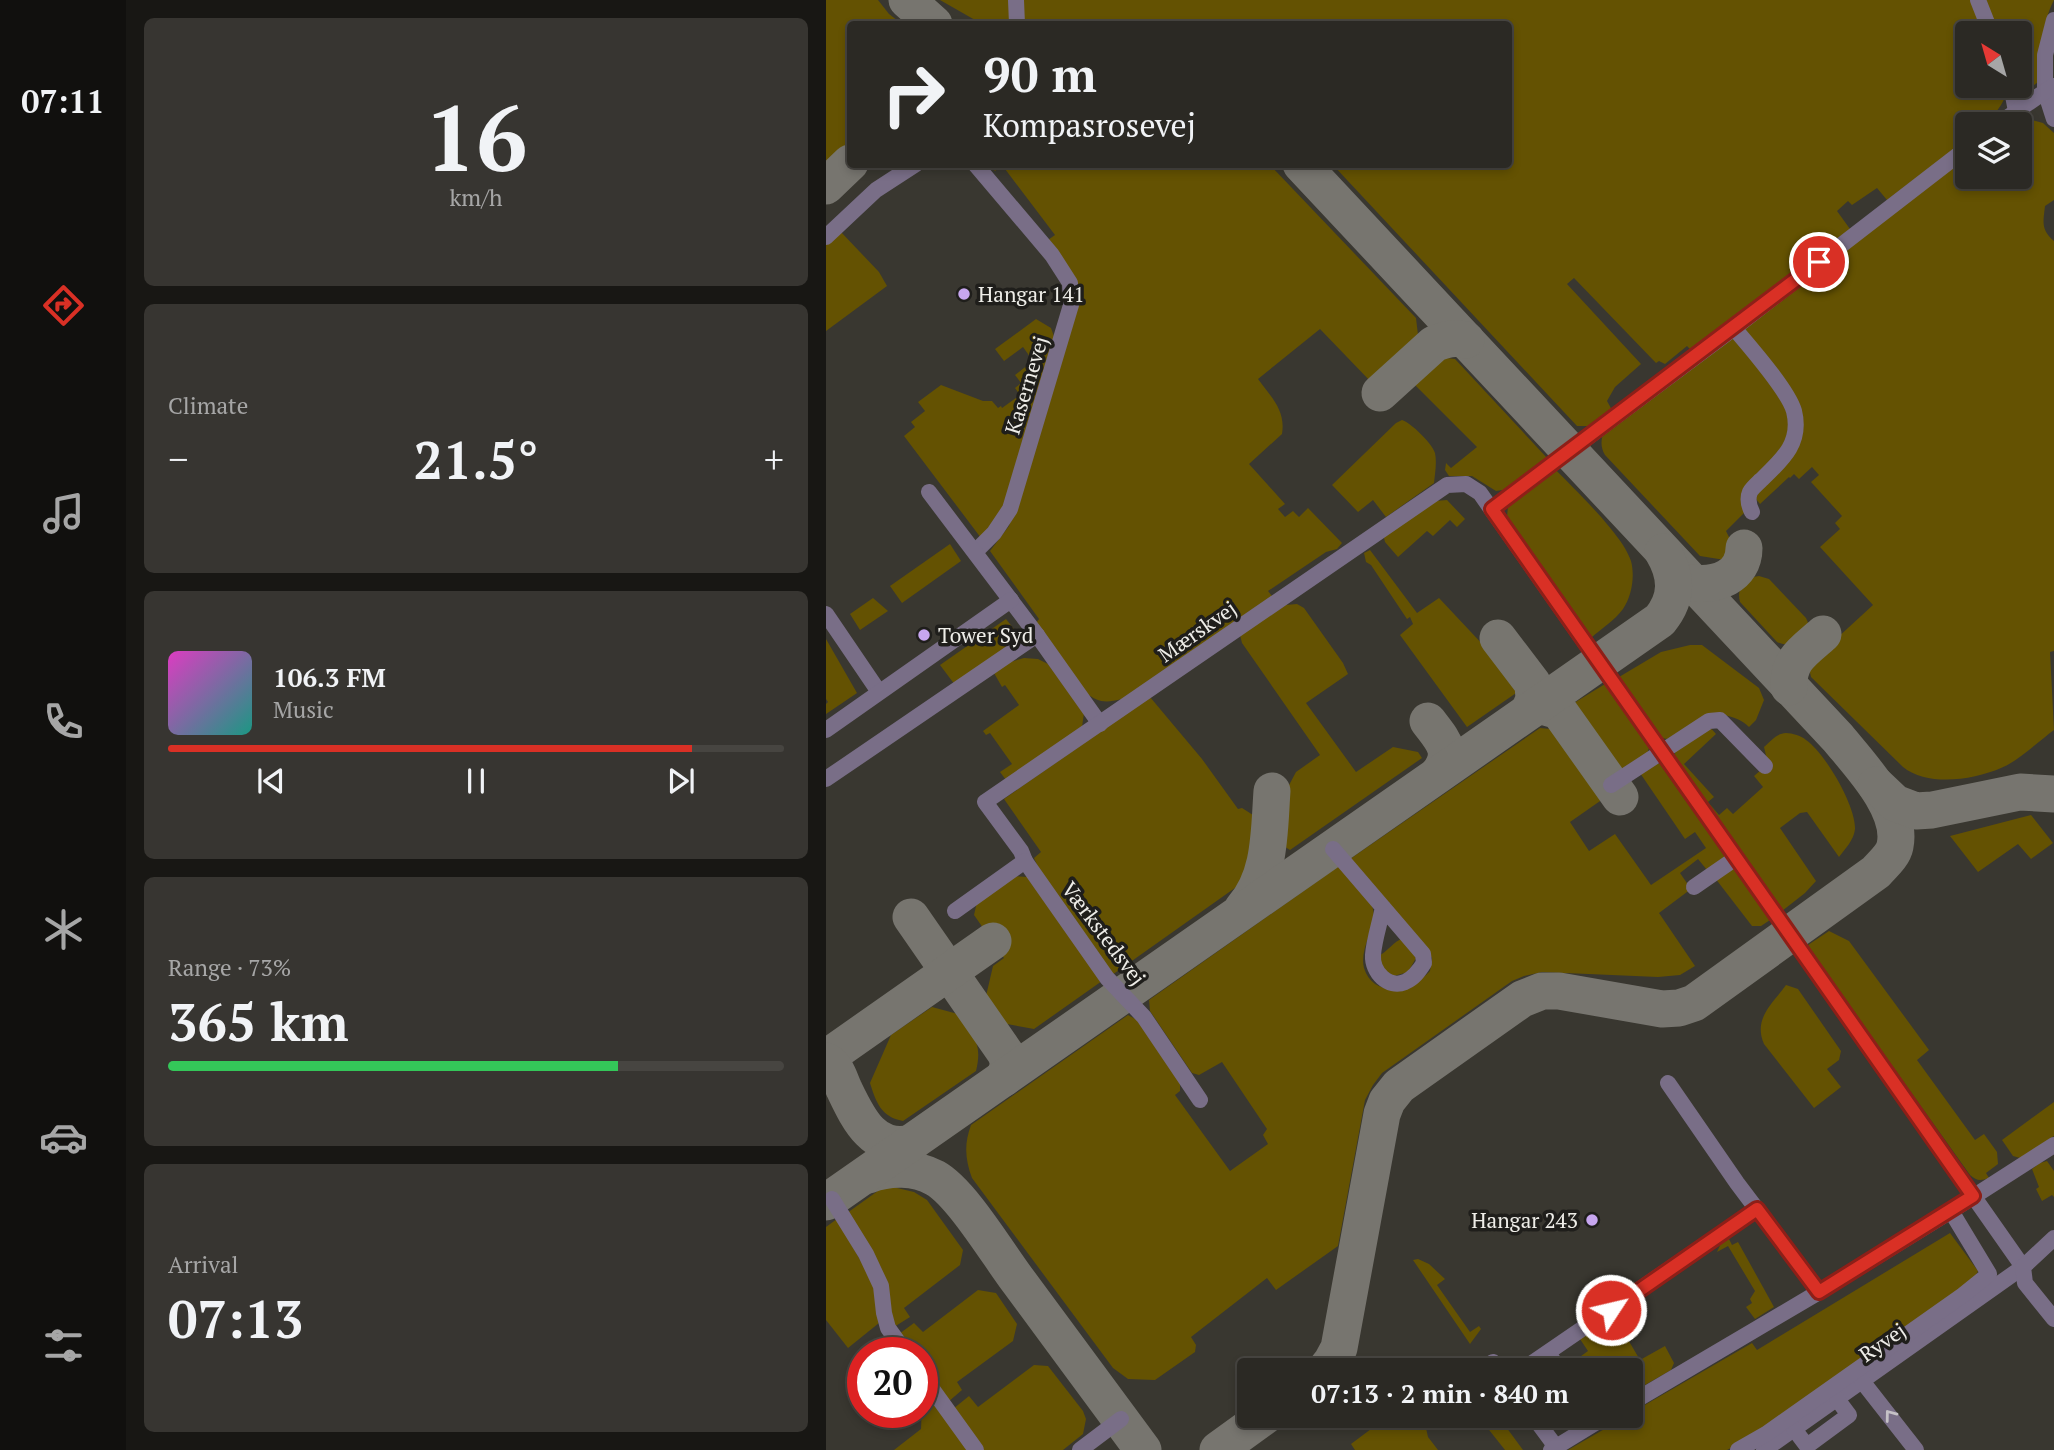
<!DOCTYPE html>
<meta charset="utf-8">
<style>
body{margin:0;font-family:"PT Serif",serif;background:#373531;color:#f1f3f6;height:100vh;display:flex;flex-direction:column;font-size:26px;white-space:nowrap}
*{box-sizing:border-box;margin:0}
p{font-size:23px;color:#a6a6a6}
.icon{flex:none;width:38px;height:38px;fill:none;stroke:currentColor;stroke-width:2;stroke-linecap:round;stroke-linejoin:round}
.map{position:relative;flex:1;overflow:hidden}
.drawer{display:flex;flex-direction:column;gap:18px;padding:18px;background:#181714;width:700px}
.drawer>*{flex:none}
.guide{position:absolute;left:21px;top:21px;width:665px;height:147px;border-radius:7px;box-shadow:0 4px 10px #0003,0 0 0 2px #474541;background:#2b2924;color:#f1f3f6;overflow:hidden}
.needle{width:46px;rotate:323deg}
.controls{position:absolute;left:1129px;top:21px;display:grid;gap:14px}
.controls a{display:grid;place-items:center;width:77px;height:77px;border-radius:7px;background:#2b2924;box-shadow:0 4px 10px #0003,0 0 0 2px #474541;font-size:35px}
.speed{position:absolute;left:21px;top:1337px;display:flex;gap:14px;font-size:35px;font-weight:700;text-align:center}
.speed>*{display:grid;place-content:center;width:91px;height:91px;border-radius:50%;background:#2b2924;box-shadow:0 4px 10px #0003,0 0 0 2px #474541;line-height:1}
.speed .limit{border:10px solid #d22;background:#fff;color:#111}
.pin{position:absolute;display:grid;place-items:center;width:60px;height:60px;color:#fff;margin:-30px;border:4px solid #fff;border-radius:50%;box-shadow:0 2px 7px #0007}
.me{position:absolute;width:77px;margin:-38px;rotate:55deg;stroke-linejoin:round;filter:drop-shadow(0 0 5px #0008)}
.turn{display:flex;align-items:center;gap:24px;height:147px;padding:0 21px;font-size:32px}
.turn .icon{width:91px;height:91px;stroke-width:2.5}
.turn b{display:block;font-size:49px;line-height:60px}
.big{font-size:52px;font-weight:800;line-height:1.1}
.drawer .tile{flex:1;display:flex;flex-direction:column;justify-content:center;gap:10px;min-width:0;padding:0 24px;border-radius:10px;background:#373531}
.drawer .dial{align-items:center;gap:0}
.dial b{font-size:91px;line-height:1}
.song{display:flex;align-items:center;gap:21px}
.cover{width:84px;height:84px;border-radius:10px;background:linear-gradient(135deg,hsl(310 70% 55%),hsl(170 70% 35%))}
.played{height:7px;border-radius:4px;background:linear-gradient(90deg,#d93025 85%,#474541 85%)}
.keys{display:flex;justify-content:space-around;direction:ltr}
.heat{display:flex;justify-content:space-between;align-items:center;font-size:38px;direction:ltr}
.charge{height:10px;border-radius:5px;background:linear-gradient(90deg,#34c759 73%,#474541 0)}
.trip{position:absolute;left:411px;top:1358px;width:406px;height:70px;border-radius:7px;background:#2b2924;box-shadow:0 4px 10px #0003,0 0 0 2px #474541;font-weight:800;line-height:70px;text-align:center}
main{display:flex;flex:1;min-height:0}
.menu{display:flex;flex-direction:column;width:126px;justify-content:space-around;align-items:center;background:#11100e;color:#a6a6a6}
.menu .icon{width:49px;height:49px}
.menu .on{color:#d93025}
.menu b{font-size:32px;color:#f1f3f6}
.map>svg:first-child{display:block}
</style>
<main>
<nav class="menu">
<b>07:11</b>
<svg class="icon on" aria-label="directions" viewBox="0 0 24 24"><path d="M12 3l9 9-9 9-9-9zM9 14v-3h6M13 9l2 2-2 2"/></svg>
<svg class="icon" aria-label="music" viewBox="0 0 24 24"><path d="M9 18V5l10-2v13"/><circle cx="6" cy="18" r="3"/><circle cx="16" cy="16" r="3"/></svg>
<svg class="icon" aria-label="phone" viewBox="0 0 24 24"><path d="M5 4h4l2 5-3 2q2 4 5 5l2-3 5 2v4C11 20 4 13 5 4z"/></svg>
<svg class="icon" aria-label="climate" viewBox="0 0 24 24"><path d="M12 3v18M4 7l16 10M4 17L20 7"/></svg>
<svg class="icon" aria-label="car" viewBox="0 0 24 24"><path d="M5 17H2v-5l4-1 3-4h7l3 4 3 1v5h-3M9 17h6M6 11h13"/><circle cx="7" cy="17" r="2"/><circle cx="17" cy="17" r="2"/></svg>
<svg class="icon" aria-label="filters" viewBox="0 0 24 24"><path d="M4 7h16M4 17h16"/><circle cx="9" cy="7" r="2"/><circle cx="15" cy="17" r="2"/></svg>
</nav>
<section class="drawer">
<div class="tile dial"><b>16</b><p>km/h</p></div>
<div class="tile"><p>Climate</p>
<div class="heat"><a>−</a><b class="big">21.5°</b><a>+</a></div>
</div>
<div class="tile">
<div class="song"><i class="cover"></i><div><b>106.3 FM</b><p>Music</p></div></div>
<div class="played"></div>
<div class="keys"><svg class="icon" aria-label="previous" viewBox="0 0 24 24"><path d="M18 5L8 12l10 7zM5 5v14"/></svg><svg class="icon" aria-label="pause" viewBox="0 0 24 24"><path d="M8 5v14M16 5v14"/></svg><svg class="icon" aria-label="next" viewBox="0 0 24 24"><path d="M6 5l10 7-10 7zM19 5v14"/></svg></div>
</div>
<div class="tile"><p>Range · 73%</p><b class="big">365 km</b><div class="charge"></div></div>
<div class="tile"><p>Arrival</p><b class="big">07:13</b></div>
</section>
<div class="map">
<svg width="1228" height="1450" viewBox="0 0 1228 1450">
<rect width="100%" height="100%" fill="#393730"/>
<g fill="#645202">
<path d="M 0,0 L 52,0 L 63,14 L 76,24 L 24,24 L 24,141 L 0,163 Z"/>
<path d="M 114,0 L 186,0 L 187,24 L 156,24 Z"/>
<path d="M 192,0 L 1149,0 L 1162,33 L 1141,33 L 1141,86 L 1182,86 L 1181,94 L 1175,105 L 1164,121 L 1159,124 L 1141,124 L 1141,139 L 1061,200 L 1051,188 L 1026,205 L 1022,201 L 1011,211 L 1024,229 L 864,349 L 861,346 L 839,364 L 833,361 L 830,363 L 748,278 L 741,284 L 815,364 L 789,387 L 781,401 L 786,410 L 764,426 L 751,426 L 507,165 L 682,164 L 682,24 L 194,24 Z"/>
<path d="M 1157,0 L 1228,0 C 1215,25 1215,55 1212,82 L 1203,89 L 1196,90 L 1192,86 L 1194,86 L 1194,33 L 1170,33 Z"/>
<path d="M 1202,119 L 1217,123 L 1228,133 L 1228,200 L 1219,206 C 1217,223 1215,230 1228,241 L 1228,651 L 1224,652 L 1228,730 C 1213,741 1191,762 1175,768 C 1147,780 1102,787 1077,767 L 985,677 L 983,668 L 985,662 L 1047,605 L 994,547 L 1014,529 L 1009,523 L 1016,516 L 985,482 L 993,475 L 986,467 L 973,479 L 968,474 L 964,478 L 963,477 L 934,504 L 930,499 L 927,502 L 974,427 L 919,329 L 919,324 L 1141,154 L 1141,177 L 1194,177 L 1194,124 L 1179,124 L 1187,121 Z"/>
<path d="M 164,165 L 444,165 L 590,318 L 592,335 L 585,348 L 546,383 L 494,329 L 432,379 C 445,397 460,410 456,434 L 423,464 L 459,504 L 452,509 L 459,517 L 467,511 L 473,517 L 482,508 L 516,543 L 511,549 L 500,552 L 442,591 L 446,596 L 296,699 C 280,703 272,703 259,692 L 210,623 L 213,619 L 164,551 L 183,526 L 249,312 L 222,240 L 229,235 L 176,165 L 169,171 Z"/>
<path d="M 14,231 L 53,272 L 61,286 L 0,331 L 0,243 Z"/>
<path d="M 210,319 L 225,328 L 230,342 L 180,507 L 155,538 L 78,436 L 89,427 L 85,422 L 99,411 L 92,402 L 115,385 L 157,401 L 166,401 L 172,408 L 175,406 L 176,408 L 194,395 L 189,388 L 195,383 L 189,375 L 207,361 L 197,347 L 178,361 L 169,349 Z"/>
<path d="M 908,334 L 957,399 L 965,423 L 961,442 L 919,512 L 900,531 L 906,543 L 904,556 L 899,560 L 874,556 L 779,455 C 774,446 775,440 778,430 Z"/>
<path d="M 612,357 L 629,359 L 722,459 L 677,490 L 670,491 L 646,476 L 623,476 L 619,470 L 620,463 L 625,468 L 651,447 L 590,386 L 589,372 L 595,365 Z"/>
<path d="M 576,420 C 585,423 606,443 609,453 C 611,462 609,474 608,483 L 560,517 L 547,500 L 532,512 L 506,485 L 570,423 Z"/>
<path d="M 729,469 C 749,490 797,535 805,561 C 809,576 806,596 797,609 C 789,620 775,629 765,638 L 681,517 L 682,506 Z"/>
<path d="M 621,500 L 639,519 L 631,527 L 624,520 L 607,536 L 601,531 L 572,557 L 559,542 L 558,538 L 560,535 L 610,501 Z"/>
<path d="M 124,544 L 135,561 L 76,603 L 64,586 Z"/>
<path d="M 544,550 L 591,613 L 613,598 L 659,647 L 693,691 L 641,727 L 574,635 L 587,624 L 584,617 L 581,619 L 545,565 L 540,562 L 538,553 Z"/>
<path d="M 933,576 L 943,579 L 980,618 C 990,637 968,650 951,642 L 914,602 C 910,587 919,578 933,576 Z"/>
<path d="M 47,598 L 62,611 L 34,630 L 24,614 Z"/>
<path d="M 471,604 L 478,608 L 517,663 L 522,674 L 480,703 L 530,772 L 567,747 L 592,752 L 596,758 L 464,850 L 456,845 L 462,787 L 470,772 L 494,755 L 416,643 L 414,635 L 460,605 Z"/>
<path d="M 180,619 L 195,638 L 129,685 L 114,665 Z"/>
<path d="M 0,639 L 31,693 L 0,714 L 0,704 L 2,702 L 0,699 Z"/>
<path d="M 864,645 L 876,645 L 933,688 L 938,700 L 930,720 L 923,727 C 915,718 892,711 881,716 C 867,721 854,732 841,739 L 836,738 L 793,677 L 835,652 Z"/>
<path d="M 198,658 L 212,659 L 222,664 L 258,713 L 256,727 L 180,780 L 174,772 L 186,764 L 164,733 L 160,735 L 157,731 L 193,705 L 179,685 L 176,687 L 168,673 L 181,663 Z"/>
<path d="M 779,684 L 823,748 L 820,757 L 797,772 L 748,703 Z"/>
<path d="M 324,697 L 376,759 L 412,809 L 416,808 L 427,815 L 423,869 L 416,883 L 286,975 L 213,869 L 208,858 L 215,852 L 178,799 Z"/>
<path d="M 882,725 L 890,734 L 858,764 L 888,797 L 882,802 L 893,815 L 901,808 L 907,814 L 937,787 L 928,776 L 942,764 L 938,747 C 944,742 951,733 960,733 C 966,733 976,736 980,740 C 999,753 1030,806 1029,829 C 1028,840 1019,849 1013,857 L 981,812 L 974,813 L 954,828 L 990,881 L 979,893 L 956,911 L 848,755 L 853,745 Z"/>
<path d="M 714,728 L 724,729 L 777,799 L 744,822 L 763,851 L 789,834 L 825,885 L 880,848 L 869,832 L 859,839 L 814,773 L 827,763 L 834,764 L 900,858 L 881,870 L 872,859 L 854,873 L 865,889 L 833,913 L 869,966 L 854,975 L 832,977 L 716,972 L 698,976 L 686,981 L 556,1073 L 547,1085 L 539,1100 L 512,1246 L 450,1290 L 441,1278 L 365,1337 L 370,1345 L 369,1352 L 329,1380 L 302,1379 L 287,1368 L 146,1178 C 139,1159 138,1144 145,1125 L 302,1015 L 311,1020 L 354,1083 L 354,1091 L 349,1095 L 404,1171 L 442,1144 L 437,1135 L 441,1129 L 396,1062 L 373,1075 L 366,1073 L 324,1011 L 323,1000 L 513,866 C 522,877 544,896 547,909 C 551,927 533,948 538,968 C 548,1000 587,990 604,971 L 606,958 L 524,859 Z"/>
<path d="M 1205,815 L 1227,843 L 1205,859 L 1192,844 L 1152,872 L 1124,836 Z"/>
<path d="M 909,868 L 944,920 L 935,926 L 926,926 L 889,878 Z"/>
<path d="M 187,876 L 201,877 L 276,981 L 208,1029 L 181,1024 L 160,996 L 167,966 L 178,958 L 148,915 L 151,902 Z"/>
<path d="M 1003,931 L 1023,941 L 1103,1050 L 1091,1060 L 1149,1140 L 1158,1134 L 1171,1152 L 1172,1164 L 1160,1173 L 1163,1178 C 1154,1181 1151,1181 1144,1175 L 982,948 L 982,945 Z"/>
<path d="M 578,938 L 590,958 L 582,972 L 568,976 L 558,970 L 552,956 C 562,952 567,941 578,938 Z"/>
<path d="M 960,985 L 972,989 L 1015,1051 L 1013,1060 L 1001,1069 L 1015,1087 L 988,1108 L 938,1044 C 927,1019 946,1004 960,985 Z"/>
<path d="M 106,1007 L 132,1014 C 147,1037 157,1042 150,1071 L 77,1121 C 55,1117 50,1102 44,1083 L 65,1035 Z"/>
<path d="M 1228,1102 L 1228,1136 L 1194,1158 L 1187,1156 L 1176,1140 Z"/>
<path d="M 1221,1161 L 1228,1171 L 1228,1197 L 1226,1195 L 1216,1201 L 1210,1189 L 1213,1187 L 1206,1169 L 1214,1163 Z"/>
<path d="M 67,1187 L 88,1192 L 101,1200 L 137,1250 L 134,1265 L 78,1308 L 84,1317 L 68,1327 L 21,1213 L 56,1188 Z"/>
<path d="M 11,1219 L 50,1288 L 53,1323 L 22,1348 L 0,1320 L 0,1227 Z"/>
<path d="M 1124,1233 L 1152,1271 L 1148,1279 L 930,1435 L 901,1450 L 742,1450 L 801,1416 L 805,1416 L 805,1413 L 926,1343 L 931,1350 Z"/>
<path d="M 902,1237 L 906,1245 L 912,1242 L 948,1307 L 929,1319 L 920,1307 L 926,1303 L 924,1299 L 929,1291 L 902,1246 L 891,1252 L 896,1241 Z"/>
<path d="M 592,1259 L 603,1264 L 619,1279 L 611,1285 L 644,1332 L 653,1326 L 655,1329 L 644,1344 L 587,1260 Z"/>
<path d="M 152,1290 L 170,1293 L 191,1324 L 187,1341 L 131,1382 L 136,1390 L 122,1402 L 96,1366 L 96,1353 L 87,1353 L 73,1334 L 88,1323 L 97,1332 Z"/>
<path d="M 787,1314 L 814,1360 L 839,1346 L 848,1363 L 845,1370 L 805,1393 L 805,1370 L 743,1370 L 740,1367 L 762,1351 L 754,1339 Z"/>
<path d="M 208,1365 L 222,1366 L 257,1411 L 260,1419 L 257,1434 L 237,1450 L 156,1450 L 127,1409 L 143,1396 L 152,1407 Z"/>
<path d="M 97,1381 L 145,1450 L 68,1450 L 95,1429 Z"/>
<path d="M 551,1416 L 614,1416 L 600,1428 L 602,1437 L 612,1450 L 529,1450 L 525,1444 L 553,1423 L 549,1417 Z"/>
<path d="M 652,1416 L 672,1416 L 697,1450 L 679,1450 Z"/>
</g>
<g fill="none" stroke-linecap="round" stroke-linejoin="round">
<g stroke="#77756f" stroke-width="37">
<path d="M 81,0 L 108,24"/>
<path d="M 475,164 L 1012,738 C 1034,765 1077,809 1069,846 C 1067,856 1057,864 1050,872 L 868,1003 L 853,1008 L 836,1009 L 733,991 L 716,991 L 696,999 L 573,1086 L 561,1101 L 556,1114 L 513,1348 L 506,1361 L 499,1370"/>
<path d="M 0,186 L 24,163"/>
<path d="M 554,393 L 608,344 C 620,339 628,337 640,340"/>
<path d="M 866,583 C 890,586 918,577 918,548"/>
<path d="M 672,638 L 707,684 L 708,699 L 703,711"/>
<path d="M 963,687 C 962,659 978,651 997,634"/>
<path d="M 707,708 L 716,706 L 733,711 L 794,797"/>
<path d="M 602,721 C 616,740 629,751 613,773"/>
<path d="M 1050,785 L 1069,803 L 1090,811 L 1106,810 L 1194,792 L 1228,794"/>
<path d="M 417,908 C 445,876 443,832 446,791"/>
<path d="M 85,917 L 180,1054 L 183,1065 L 178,1078"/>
<path d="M 0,1058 L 167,941"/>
<path d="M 0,1061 C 11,1067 13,1078 18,1089 C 32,1118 47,1152 86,1143"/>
<path d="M 42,1175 C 64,1167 89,1167 109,1178 C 136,1193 173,1256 193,1282 C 234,1338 276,1394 317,1450"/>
<path d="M 0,1202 L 834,620 C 852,598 851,576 837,552"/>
<path d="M 392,1450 L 439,1416"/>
</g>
<g stroke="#796e87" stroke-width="16">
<path d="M 190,0 L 191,24"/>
<path d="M 1152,0 L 1165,33"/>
<path d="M 1228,20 L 1219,55 L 1219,91 L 1228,119"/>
<path d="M 1185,86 L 1190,111"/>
<path d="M 1172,124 L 1227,86"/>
<path d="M 149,164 L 226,255 L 244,283 L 245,305 L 184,509 L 168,533 L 149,552"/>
<path d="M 0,237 L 50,190 L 90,164"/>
<path d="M 908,328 C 924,347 962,390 968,411 C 976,443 956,460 935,480 C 932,483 926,488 924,492 C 921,499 923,506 926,512"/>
<path d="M 103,492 L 211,635 L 274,724"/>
<path d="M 666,509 L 908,328 L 1141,148"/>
<path d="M 0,614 L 53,692"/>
<path d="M 0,730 L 185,600"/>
<path d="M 0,779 L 211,635"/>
<path d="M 785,785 L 883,721 L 894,720 L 939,766"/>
<path d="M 507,849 L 597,954 L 598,963 C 593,971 588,978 579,982 C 562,989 546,972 547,955 C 548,940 554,923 557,907"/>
<path d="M 199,861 L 195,851 L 159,802 L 621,485 L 640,484 L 654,493 L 1197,1267 L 938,1450"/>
<path d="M 868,887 L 910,858"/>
<path d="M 129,911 L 199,861 L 281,978 L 318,1017 L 374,1100"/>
<path d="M 842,1083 L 911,1183 L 993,1292 L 1125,1211 L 1228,1145"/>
<path d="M 6,1199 L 40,1254 L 55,1286 L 58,1313 L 62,1328 L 80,1353"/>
<path d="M 1228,1238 L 1197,1267 L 1199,1283 L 1228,1319"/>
<path d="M 722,1353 L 734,1370"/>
<path d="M 656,1370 L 667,1362 L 673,1370"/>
<path d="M 696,1370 L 931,1209"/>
<path d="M 96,1375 L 150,1450"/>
<path d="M 1036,1381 L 1090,1450"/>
<path d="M 805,1403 L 993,1292"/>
<path d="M 707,1416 L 730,1447"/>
<path d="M 968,1429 L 981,1446 L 1023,1415 L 1011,1399"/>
<path d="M 254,1450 L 295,1419"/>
<path d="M 725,1450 L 771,1422"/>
<path d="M 912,1450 L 940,1434 L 1137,1295 L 1163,1274 L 1125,1211"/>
</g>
</g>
<defs><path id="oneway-chevron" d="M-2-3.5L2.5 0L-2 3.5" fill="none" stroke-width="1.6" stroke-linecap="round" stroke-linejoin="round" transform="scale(1.75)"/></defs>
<use stroke="#c5c1c6" href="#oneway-chevron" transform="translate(1064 1415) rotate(-127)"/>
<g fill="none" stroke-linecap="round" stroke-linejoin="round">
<g stroke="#8d1f18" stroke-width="18">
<path id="route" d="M 785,1310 L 931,1209 L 993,1292 L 1147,1196 L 666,509 L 993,262"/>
</g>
<use href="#route" stroke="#d93025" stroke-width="12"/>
</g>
<g fill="#c7a6ef" stroke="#1f1e1b" stroke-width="2.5">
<circle cx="138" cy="294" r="7"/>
<circle cx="98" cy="635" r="7"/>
<circle cx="766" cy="1220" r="7"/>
</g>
<g text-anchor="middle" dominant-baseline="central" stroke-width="7" stroke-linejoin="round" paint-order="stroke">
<g font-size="21" fill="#eeede8" stroke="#1f1e1b" text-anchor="start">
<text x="152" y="294">Hangar 141</text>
<text x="112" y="635">Tower Syd</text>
<text x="752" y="1220" text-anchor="end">Hangar 243</text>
</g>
<g font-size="21" fill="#eeede8" stroke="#1f1e1b">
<text transform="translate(200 385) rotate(-73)">Kasernevej</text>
<text transform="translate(371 631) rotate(-35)">Mærskvej</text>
<text transform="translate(278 933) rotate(53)">Værkstedsvej</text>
<text transform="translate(1056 1342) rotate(-35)">Ryvej</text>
</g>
</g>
</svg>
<div class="controls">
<a><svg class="needle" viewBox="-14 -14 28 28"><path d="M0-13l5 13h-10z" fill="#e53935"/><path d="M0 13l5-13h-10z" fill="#a6a6a6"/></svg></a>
<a><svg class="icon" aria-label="layers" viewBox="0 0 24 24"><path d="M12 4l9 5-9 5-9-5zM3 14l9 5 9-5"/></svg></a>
</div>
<div class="speed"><div class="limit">20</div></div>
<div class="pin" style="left:993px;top:262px;background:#d93025"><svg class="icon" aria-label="arrive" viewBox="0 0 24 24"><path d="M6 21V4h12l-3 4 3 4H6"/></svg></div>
<svg class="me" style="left:785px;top:1310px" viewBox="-20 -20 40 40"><circle r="17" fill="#d93025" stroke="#fff" stroke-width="3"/><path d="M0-11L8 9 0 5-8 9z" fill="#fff"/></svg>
<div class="trip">07:13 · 2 min · 840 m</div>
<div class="guide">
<div class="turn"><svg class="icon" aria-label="right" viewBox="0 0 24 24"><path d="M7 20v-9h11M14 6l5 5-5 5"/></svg><div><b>90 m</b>Kompasrosevej</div></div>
</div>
</div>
</main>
